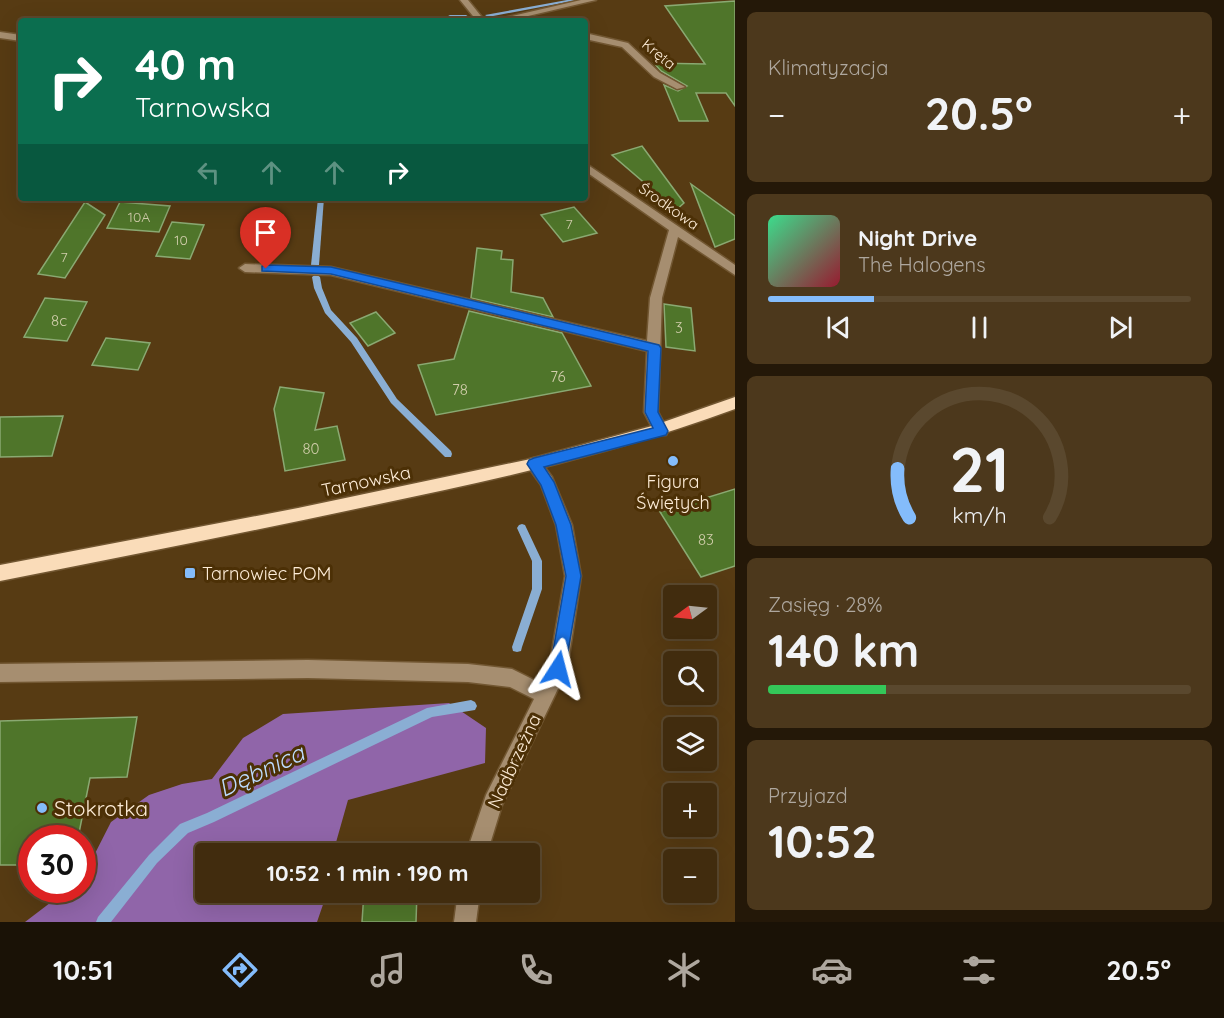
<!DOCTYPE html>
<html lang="pl">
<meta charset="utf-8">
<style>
body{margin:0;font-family:Quicksand,sans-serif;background:#4c381c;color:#f1f3f6;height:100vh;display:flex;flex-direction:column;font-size:22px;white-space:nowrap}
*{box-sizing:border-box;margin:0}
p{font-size:20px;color:#aea79e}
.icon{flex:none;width:33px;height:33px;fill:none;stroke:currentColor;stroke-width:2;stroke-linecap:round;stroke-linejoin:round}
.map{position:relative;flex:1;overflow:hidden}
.details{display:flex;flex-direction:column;gap:12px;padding:12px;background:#241808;width:489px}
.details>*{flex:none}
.top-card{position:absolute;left:18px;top:18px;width:570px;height:183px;border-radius:6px;box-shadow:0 6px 24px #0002,0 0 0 2px #5a482e;background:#0b6e4f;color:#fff;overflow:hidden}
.needle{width:39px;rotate:255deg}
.fabs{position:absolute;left:663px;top:585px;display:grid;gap:12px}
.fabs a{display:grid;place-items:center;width:54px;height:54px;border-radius:6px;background:#412c0e;box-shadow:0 6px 24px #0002,0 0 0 2px #5a482e;font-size:30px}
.speed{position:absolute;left:18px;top:825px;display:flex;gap:12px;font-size:30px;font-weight:700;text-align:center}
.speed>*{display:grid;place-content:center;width:78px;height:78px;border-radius:50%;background:#412c0e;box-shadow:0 6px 24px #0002,0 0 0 2px #5a482e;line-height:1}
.speed .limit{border:9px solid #d22;background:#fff;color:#111}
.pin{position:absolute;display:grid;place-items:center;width:51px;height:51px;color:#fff;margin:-62px -26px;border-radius:50% 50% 50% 0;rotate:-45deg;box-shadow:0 0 6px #0007}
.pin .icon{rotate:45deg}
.me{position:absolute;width:66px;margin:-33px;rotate:9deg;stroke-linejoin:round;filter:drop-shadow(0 0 4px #0008)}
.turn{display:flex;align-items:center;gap:21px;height:126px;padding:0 18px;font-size:27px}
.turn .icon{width:78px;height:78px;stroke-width:2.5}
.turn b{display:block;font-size:42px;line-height:51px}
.lanes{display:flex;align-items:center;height:57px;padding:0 18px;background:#0003;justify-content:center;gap:30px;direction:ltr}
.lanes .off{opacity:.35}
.big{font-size:45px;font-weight:800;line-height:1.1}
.details .card{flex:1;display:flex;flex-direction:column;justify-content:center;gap:9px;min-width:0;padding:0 21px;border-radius:9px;background:#4c381c}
.details .dial{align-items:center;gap:0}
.dial svg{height:156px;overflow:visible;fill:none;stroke:#5a482e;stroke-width:7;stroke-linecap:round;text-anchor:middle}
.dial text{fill:#f1f3f6;stroke:none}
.song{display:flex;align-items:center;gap:18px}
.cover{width:72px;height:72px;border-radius:9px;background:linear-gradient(135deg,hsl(150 70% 55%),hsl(350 70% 35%))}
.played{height:6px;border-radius:3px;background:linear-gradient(90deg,#84bcfb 25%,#5a482e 25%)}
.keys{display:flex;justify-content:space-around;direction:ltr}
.heat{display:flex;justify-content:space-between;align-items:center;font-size:33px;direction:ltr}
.charge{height:9px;border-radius:4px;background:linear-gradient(90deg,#34c759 28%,#5a482e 0)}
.trip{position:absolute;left:195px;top:843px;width:345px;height:60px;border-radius:6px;background:#412c0e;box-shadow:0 6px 24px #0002,0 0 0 2px #5a482e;font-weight:800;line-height:60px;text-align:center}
.dock{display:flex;height:96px;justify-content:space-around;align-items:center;background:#1a1206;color:#aea79e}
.dock .icon{width:42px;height:42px}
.dock .on{color:#84bcfb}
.dock b{font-size:27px;color:#f1f3f6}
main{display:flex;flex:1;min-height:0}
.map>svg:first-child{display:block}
</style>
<main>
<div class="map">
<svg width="735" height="922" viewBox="0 0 735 922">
<rect width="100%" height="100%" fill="#573b13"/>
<path fill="#9065a9" d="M 449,703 L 486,728 L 485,763 L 348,800 L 333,853 L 206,854 L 206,892 L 327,893 L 317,922 L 25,922 L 67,890 L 82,890 L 83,877 L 111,822 L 149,795 L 182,784 L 212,779 L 243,738 L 283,714 Z"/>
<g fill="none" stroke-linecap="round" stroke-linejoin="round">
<g fill="#8aaed3" fill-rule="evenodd">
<path d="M 567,0 L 578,0 L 488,17 L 485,15 Z"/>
<path d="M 450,15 L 466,15 L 469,17 C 463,19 457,17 451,19 C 447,19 444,21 438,21 Z"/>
<path d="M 318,198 L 324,198 L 319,265 L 315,267 L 311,265 Z"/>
<path d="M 316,274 L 320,277 L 322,288 L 331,310 L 357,338 L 397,399 L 451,451 L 452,454 L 451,457 L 445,457 L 391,403 L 351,342 L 325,313 L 314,288 L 312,277 Z"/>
<path d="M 522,524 L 525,525 L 542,561 L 542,589 L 522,647 L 521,651 L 517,652 L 513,651 L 512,647 L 532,589 L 532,561 L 517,528 L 519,525 Z"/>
<path d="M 471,700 L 475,702 L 477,706 L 475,710 L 432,717 L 214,822 L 188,833 L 157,863 L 111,922 L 96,922 L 98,917 L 149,855 L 180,824 L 207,813 L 427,708 Z"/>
</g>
</g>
<g fill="#4f752a" stroke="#8aa972" stroke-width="1.5">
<path d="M 735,1 L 735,106 L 726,93 L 696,93 L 708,121 L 679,121 L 664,85 L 678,91 L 687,86 L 661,71 L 654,63 L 705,64 L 665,6 Z"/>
<path d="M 642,146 L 684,203 L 676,210 L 612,155 Z"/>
<path d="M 691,184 L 735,216 L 735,239 L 715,247 Z"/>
<path d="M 85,202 L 105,215 L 65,278 L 38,274 Z"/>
<path d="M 120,202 L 170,206 L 159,232 L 107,228 Z"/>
<path d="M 574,207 L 597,233 L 563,242 L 541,215 Z"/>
<path d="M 172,222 L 204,225 L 190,259 L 156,256 Z"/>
<path d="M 477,248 L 502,251 L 501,259 L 513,260 L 511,292 L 543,298 L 553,317 L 471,298 Z"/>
<path d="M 45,298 L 87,302 L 67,341 L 24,337 Z"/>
<path d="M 664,304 L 691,308 L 695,351 L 666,347 Z"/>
<path d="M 469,311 L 562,333 L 591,386 L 436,415 L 418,365 L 454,359 Z"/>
<path d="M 376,312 L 395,333 L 368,346 L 350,323 Z"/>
<path d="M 106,338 L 150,343 L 138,370 L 92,365 Z"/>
<path d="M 280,387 L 324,393 L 315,430 L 337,426 L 345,460 L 285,471 L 274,409 Z"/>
<path d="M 63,416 L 52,456 L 0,457 L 0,417 Z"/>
<path d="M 735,489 L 735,566 L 701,577 L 660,512 Z"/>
<path d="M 137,717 L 127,777 L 90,778 L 78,838 L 32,838 L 32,865 L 0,865 L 0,721 Z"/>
<path d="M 364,892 L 417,892 L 416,922 L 362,922 Z"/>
</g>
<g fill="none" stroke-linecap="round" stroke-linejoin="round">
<g stroke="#725732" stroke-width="3">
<g id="minor">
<path d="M 460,0 L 468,0 L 485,21 L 477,21 Z"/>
<path d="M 581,0 L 596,0 L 507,21 L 491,21 Z"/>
<path d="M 0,32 L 21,35 L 21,41 L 0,38 Z"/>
<path d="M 585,33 L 628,43 L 660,73 L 685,87 L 677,89 L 654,77 L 622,47 L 585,39 Z"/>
<path d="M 585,163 L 735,265 L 735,275 L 678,237 L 662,298 L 658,412 L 668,431 L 666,435 L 656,435 L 644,412 L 647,351 L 331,275 L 245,272 L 239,268 L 245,264 L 331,267 L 647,341 L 650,298 L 669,230 L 585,171 Z"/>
<path d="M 534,458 L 539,460 L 552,477 L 572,525 L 581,576 L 567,670 L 502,805 L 487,854 L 466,854 L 486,795 L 534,699 L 510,687 L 468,682 L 308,678 L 0,682 L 0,664 L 308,660 L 468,664 L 512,669 L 542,684 L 549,668 L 565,576 L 556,525 L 541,485 L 526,464 L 529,460 Z"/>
<path d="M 458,892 L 480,892 L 476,922 L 454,922 Z"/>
</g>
</g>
<g stroke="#725732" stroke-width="3">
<path id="major" d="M 735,397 L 735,409 C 619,452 500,479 379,504 C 253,531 127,556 0,581 L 0,565 L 298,508 L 526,460 L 652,426 Z"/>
</g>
<use href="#minor" fill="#a68e70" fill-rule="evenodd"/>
<use href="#major" fill="#fadcb9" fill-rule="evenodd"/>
</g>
<path fill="#1a73e8" stroke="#114b97" stroke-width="1.5" d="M 266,265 L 331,267 L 659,345 L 661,348 L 658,412 L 668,431 L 666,435 L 544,467 L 554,482 L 571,525 L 581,576 L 564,675 L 558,678 L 552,675 L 550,669 L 566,576 L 556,525 L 541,485 L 527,464 L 529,460 L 534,458 L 653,428 L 645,412 L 648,351 L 331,274 L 262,271 L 262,266 Z"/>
<g fill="#84bcfb" stroke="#4c3006" stroke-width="2">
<circle cx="673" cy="461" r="6"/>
<rect x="184" y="567" width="12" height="12" rx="3"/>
<circle cx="42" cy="808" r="6"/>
</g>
<g text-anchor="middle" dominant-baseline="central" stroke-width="6" stroke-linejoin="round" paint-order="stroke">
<g font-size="14" fill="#d2ceac">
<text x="139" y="217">10A</text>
<text x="569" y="224">7</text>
<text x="181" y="240">10</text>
<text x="64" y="257">7</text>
</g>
<g font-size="15" fill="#fdecd7" stroke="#4c3006">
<text transform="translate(659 54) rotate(39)">Kręta</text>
<text transform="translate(669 206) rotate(35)">Środkowa</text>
</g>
<g font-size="15" fill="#d2ceac">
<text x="59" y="320">8c</text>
<text x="679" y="327">3</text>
<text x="558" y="376">76</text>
<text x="460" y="389">78</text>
<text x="311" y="448">80</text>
<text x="706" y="539">83</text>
</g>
<g font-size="18" fill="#fdecd7" stroke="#4c3006">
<text transform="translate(366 481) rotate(-12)">Tarnowska</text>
<text transform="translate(514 761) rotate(-65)">Nadbrzeżna</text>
</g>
<g font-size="18" fill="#fdecd7" stroke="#4c3006">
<text x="673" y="481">Figura<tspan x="673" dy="21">Świętych</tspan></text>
<text x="202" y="573" text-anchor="start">Tarnowiec POM</text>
</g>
<g font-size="21" fill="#fdecd7" stroke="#4c3006" text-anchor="start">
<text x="54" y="808">Stokrotka</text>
</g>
<g font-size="24" font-style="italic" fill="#bcdafc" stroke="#4c3006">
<text transform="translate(261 770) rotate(-25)">Dębnica</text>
</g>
</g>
</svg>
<div class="fabs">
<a><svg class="needle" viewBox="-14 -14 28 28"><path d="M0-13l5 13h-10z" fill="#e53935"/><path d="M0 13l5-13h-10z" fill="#aea79e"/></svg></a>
<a><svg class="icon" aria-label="search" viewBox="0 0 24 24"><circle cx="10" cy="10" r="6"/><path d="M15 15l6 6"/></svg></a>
<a><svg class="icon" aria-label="layers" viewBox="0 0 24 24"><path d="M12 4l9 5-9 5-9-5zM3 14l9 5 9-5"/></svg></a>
<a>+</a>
<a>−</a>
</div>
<div class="speed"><div class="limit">30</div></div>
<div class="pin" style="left:266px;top:269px;background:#d93025"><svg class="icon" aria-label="arrive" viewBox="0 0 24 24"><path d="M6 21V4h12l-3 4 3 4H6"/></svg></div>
<svg class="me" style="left:558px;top:669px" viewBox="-20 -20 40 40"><path d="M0-17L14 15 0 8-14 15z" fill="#1a73e8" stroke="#fff" stroke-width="4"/></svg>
<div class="trip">10:52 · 1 min · 190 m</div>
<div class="top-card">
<div class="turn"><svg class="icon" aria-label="right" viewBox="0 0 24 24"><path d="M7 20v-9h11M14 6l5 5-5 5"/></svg><div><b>40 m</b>Tarnowska</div></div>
<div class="lanes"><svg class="icon off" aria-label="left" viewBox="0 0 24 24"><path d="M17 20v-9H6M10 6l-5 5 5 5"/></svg><svg class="icon off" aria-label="ahead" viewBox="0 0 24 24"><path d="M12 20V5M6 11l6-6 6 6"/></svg><svg class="icon off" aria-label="ahead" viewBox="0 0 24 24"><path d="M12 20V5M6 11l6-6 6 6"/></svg><svg class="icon" aria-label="right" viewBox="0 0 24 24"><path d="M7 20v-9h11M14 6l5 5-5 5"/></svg></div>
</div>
</div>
<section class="details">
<div class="card"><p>Klimatyzacja</p>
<div class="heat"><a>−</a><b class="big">20.5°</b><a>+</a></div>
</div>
<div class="card">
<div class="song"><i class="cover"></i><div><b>Night Drive</b><p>The Halogens</p></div></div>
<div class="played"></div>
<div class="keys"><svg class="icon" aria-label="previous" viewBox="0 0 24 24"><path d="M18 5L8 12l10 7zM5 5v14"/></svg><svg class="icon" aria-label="pause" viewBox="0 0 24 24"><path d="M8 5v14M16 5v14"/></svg><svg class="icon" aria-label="next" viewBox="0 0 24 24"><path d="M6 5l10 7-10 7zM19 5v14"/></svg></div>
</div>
<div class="card dial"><svg viewBox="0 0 100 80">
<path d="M14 69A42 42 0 1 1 86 69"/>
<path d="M14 69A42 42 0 0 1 8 44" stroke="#84bcfb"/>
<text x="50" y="56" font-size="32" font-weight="700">21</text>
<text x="50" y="72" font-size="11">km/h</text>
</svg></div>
<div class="card"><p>Zasięg · 28%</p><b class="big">140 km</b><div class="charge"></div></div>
<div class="card"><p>Przyjazd</p><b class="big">10:52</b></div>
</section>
</main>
<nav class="dock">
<b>10:51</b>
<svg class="icon on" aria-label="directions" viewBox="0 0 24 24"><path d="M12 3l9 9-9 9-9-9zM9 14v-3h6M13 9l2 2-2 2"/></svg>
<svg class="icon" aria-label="music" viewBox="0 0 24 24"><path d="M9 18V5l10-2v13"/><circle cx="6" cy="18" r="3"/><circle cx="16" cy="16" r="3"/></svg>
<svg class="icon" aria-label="phone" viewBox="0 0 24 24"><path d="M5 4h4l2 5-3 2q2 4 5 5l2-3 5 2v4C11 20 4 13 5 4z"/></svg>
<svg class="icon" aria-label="climate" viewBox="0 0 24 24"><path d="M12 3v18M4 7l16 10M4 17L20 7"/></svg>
<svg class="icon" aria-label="car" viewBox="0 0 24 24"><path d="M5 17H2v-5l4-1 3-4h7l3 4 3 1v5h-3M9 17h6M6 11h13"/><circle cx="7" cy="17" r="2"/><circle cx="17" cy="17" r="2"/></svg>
<svg class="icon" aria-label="filters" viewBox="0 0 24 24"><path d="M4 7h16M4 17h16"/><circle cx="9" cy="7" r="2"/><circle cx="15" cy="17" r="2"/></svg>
<b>20.5°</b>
</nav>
